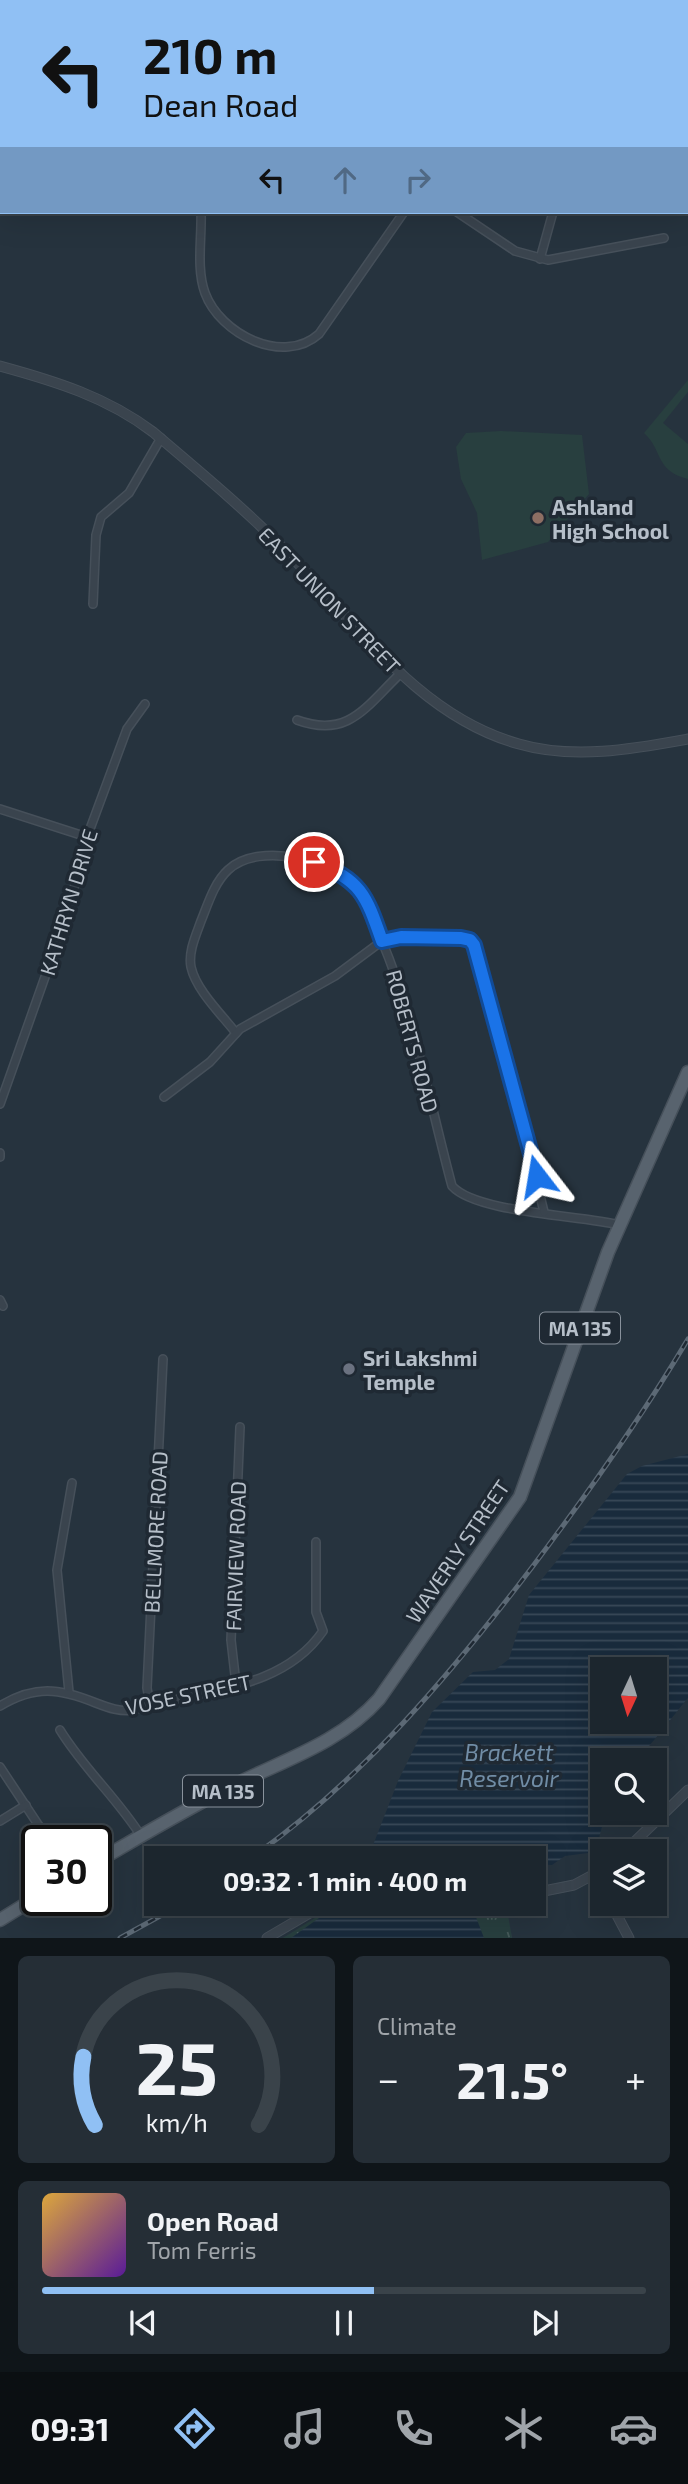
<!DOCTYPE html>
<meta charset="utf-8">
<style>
body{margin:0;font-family:"Exo 2",sans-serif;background:#252e36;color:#f1f3f6;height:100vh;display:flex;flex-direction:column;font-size:26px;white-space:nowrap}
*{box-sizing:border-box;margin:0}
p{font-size:23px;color:#a0a5aa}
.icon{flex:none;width:38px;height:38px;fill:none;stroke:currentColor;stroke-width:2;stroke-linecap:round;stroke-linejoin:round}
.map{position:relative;height:1938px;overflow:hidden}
.drawer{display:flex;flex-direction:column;gap:18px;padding:18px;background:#0f1519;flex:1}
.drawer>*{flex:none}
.banner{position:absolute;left:0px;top:0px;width:690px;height:214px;box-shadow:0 7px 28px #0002,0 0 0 2px #3a434a;background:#90c0f4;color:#111;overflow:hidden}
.needle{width:46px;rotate:184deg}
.controls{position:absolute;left:590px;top:1657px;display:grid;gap:14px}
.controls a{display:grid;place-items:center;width:77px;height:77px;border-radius:0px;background:#1c262e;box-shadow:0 7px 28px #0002,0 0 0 2px #3a434a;font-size:35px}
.speed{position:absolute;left:21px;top:1825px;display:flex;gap:14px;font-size:35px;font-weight:700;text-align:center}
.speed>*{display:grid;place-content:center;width:91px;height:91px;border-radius:50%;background:#1c262e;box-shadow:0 7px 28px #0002,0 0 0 2px #3a434a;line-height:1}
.speed .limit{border:4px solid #111;border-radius:10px;background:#fff;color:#111}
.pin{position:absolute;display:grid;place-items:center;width:60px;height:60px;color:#fff;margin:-30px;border:4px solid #fff;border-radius:50%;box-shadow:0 2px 7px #0007}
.me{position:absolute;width:77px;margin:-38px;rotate:346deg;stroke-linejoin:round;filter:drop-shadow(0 0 5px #0008)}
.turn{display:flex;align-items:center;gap:24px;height:147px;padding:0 28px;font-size:32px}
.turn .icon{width:91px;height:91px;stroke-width:2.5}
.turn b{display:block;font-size:49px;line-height:60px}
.lanes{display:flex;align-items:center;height:66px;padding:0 28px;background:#0003;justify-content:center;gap:35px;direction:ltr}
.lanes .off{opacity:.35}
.big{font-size:52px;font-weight:700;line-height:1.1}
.drawer .tile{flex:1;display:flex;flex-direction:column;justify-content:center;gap:10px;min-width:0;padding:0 24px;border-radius:10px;background:#252e36}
.drawer .dial{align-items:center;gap:0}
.dial svg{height:182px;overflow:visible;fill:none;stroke:#3a434a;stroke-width:7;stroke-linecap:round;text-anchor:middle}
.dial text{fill:#f1f3f6;stroke:none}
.song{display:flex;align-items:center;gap:21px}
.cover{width:84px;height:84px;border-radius:10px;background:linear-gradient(135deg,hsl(40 70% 55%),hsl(270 70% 35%))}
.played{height:7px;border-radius:4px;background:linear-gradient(90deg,#90c0f4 55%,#3a434a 55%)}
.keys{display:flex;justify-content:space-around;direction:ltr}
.heat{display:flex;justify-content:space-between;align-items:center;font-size:38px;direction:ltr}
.drawer .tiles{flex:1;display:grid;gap:18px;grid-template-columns:1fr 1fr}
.tile:last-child{grid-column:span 2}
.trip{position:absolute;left:144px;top:1846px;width:402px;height:70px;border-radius:0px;background:#1c262e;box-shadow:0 7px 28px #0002,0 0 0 2px #3a434a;font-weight:700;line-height:70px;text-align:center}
.tab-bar{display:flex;height:112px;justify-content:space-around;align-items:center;background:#0b0f12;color:#a0a5aa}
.tab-bar .icon{width:49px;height:49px}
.tab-bar .current{color:#90c0f4}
.tab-bar b{font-size:32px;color:#f1f3f6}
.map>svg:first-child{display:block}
</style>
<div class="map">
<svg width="688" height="1938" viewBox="0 0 688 1938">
<defs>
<pattern id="grass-tufts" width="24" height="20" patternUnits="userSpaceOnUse" patternTransform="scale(1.75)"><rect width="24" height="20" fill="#283f3f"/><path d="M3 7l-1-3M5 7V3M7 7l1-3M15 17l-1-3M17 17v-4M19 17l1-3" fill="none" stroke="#455959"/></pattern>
<pattern id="water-rules" width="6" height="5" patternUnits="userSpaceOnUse" patternTransform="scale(1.75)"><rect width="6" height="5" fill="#192b3c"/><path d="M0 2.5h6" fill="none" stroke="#384857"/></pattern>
</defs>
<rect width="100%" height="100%" fill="#26333e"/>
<path fill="url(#grass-tufts)" d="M 348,1904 L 506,1904 L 512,1938 L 283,1938 L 320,1915 Z"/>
<g fill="#283f3f">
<path d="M 688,380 L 688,392 L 663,423 L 688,444 L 688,479 C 655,471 663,450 644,433 Z"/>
<path d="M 501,431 L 582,435 L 589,494 L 548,542 L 482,560 L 477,513 L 461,479 L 456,447 L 466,433 Z"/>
</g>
<g fill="url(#water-rules)" fill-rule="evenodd">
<path d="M 688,1454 L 688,1698 C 679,1708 641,1759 635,1760 C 626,1763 612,1760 602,1760 L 602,1813 L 611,1813 L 603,1823 L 598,1842 L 588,1853 L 565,1856 L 552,1865 L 534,1864 L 534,1858 L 368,1858 L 398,1781 L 432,1712 L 473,1672 L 495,1670 L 509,1659 L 529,1595 L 627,1474 L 642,1466 ZM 602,1670 L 654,1670 L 654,1722 L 602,1722 Z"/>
<path d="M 348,1904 L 471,1904 L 484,1938 L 291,1938 L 326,1913 Z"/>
</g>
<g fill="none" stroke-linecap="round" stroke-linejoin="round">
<g stroke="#46505a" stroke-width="10">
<g id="minor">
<path d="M 266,0 L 266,2"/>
<path d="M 448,2 L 449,0"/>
<path d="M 0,49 L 2,49"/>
<path d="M 201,212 C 202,238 196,268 205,293 C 220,334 283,366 319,334 L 404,212"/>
<path d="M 457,212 L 515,251 L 548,260 L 664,238"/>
<path d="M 540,259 L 553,212"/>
<path d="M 93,604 L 96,535 L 101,517 L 129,493 L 161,438"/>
<path d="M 297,720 C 349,739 366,706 401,673"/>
<path d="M 0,809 L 87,837"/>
<path d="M 236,1033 C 222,1015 196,990 191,967 C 188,952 196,935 201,921 C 208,904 214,883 228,870 C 259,840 339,861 363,892 C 373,906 375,925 382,941 C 415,1020 430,1104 452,1186 C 476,1213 580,1215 620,1225"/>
<path d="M 164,1097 L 210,1062 L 240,1029 L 335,976 L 382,941 L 424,937 L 470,940 L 480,961 L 511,1076 L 544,1212"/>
<path d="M 0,1104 L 68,912 L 87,837 L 127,729 L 145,704"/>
<path d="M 0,1153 L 0,1157"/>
<path d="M 0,1300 L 3,1306"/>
<path d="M 236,1684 L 231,1640 L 240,1427"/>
<path d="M 69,1692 L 57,1570 L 72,1483"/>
<path d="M 150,1705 L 147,1688 L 163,1359"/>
<path d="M 0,1706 C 35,1685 59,1688 96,1703 C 109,1708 120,1712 134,1710 C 200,1689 281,1692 323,1631 L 316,1612 L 316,1542"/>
<path d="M 60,1730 C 84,1769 117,1798 141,1836"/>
<path d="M 0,1767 L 49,1841"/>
<path d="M 0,1821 L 26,1805"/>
</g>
</g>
<g stroke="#46505a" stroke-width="11">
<g id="tertiary">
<path d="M 0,366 C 55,381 107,397 153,432 C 199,471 246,510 288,553 C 357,624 418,716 519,744 C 574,760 633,749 688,739"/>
<path d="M 624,1852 L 688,1790"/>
<path d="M 596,1874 L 602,1886"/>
<path d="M 534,1893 L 574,1885 L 602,1870"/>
<path d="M 611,1904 L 629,1938"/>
<path d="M 267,1938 L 325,1904"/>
</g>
</g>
<g stroke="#46505a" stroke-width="15">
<g id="primary">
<path d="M 96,1862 C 141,1836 186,1809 232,1786 C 284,1760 340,1743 379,1699 L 520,1497 L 608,1252 L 688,1072"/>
<path d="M 0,1920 L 37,1897"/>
</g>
</g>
<use href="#minor" stroke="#3a444e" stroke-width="7"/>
<use href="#tertiary" stroke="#3a444e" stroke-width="9"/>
<use href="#primary" stroke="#58636e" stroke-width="12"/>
<g stroke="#5c6975" stroke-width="5">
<g id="rail">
<path d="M 251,1858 C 362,1780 451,1674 533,1566 C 588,1493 641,1418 688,1339"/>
<path d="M 120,1938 L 182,1904"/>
</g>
</g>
<use href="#rail" stroke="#1f2933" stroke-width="2.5" stroke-dasharray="8" stroke-linecap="butt"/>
</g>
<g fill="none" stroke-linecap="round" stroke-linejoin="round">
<g stroke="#114b97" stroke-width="18">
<path id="route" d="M 314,862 C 361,880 366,895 382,941 L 401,937 L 461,938 L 470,940 L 474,945 L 537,1176"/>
</g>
<use href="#route" stroke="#1a73e8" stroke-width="12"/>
</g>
<circle fill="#8d6e63" stroke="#1f2933" stroke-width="2.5" cx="538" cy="518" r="7"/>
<circle fill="#6b7280" stroke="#1f2933" stroke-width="2.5" cx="349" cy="1369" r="7"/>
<g text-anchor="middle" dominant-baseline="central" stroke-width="7" stroke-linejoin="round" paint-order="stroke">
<g fill="#1f2933" stroke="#89929c" stroke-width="2">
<rect x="540" y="1312.5" width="80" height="31" rx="5"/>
<rect x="183" y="1775.5" width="80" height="31" rx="5"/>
</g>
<g font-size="19" font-weight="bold" fill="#b6bfc9">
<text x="580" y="1328">MA 135</text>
<text x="223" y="1791">MA 135</text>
</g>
<g font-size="21" font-weight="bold" fill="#b6bfc9" stroke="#1f2933" text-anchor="start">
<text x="552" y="506">Ashland<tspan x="552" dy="24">High School</tspan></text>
<text x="363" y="1357">Sri Lakshmi<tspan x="363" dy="24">Temple</tspan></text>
</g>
<g font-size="21" fill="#b6bfc9" stroke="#1f2933">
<text transform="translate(330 600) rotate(46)">EAST UNION STREET</text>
<text transform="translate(68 902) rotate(-73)">KATHRYN DRIVE</text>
<text transform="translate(413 1041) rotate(75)">ROBERTS ROAD</text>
<text transform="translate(155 1532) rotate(-87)">BELLMORE ROAD</text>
<text transform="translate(457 1551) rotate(-56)">WAVERLY STREET</text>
<text transform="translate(235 1556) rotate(-88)">FAIRVIEW ROAD</text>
<text transform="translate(188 1694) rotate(-12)">VOSE STREET</text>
</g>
<g font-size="23" font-style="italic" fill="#718da6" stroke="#1f2933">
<text x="509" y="1752">Brackett<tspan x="509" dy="26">Reservoir</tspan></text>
</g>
</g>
</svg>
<div class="controls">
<a><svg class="needle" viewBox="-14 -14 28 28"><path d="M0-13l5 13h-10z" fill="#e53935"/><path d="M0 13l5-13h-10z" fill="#a0a5aa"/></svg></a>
<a><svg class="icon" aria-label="search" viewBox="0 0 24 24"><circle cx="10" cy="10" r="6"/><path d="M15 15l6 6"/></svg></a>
<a><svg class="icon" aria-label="layers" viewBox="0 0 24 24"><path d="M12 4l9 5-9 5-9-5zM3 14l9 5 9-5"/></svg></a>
</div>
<div class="speed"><div class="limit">30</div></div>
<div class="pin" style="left:314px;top:862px;background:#d93025"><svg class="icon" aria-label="arrive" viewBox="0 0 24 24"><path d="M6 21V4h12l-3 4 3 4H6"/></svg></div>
<svg class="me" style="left:537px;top:1176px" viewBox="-20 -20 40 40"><path d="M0-17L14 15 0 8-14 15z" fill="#1a73e8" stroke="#fff" stroke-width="4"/></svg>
<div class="trip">09:32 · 1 min · 400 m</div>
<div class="banner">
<div class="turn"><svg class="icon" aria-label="left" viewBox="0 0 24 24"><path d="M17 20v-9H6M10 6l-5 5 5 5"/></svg><div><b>210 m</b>Dean Road</div></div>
<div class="lanes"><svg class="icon" aria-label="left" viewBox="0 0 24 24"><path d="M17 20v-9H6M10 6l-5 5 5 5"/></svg><svg class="icon off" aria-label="ahead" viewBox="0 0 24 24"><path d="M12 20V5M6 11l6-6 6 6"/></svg><svg class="icon off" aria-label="right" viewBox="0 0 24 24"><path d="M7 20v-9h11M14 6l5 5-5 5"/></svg></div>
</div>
</div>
<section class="drawer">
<div class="tiles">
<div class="tile dial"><svg viewBox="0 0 100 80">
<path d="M14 69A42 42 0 1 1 86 69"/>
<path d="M14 69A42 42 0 0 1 9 39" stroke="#90c0f4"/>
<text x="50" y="56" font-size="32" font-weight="700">25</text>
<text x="50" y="72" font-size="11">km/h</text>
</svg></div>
<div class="tile"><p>Climate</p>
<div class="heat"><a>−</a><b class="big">21.5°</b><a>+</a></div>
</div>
<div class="tile">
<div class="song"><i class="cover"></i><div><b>Open Road</b><p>Tom Ferris</p></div></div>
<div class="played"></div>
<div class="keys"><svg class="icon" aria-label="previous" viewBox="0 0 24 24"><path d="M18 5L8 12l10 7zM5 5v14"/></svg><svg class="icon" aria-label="pause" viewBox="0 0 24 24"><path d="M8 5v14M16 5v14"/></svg><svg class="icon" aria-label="next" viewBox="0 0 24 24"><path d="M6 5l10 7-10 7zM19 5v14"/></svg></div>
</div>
</div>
</section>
<nav class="tab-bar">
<b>09:31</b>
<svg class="icon current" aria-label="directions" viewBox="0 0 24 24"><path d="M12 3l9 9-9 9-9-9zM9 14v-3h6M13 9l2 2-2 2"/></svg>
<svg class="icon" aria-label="music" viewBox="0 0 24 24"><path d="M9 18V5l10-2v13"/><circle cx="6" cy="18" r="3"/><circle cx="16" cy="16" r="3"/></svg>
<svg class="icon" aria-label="phone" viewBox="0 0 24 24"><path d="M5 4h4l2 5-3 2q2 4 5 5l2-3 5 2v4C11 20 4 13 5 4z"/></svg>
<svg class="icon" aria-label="climate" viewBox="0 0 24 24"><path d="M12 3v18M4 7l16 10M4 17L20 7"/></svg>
<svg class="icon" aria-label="car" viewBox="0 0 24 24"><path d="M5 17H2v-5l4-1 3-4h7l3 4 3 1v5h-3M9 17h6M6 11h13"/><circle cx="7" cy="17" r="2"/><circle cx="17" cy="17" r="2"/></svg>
</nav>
